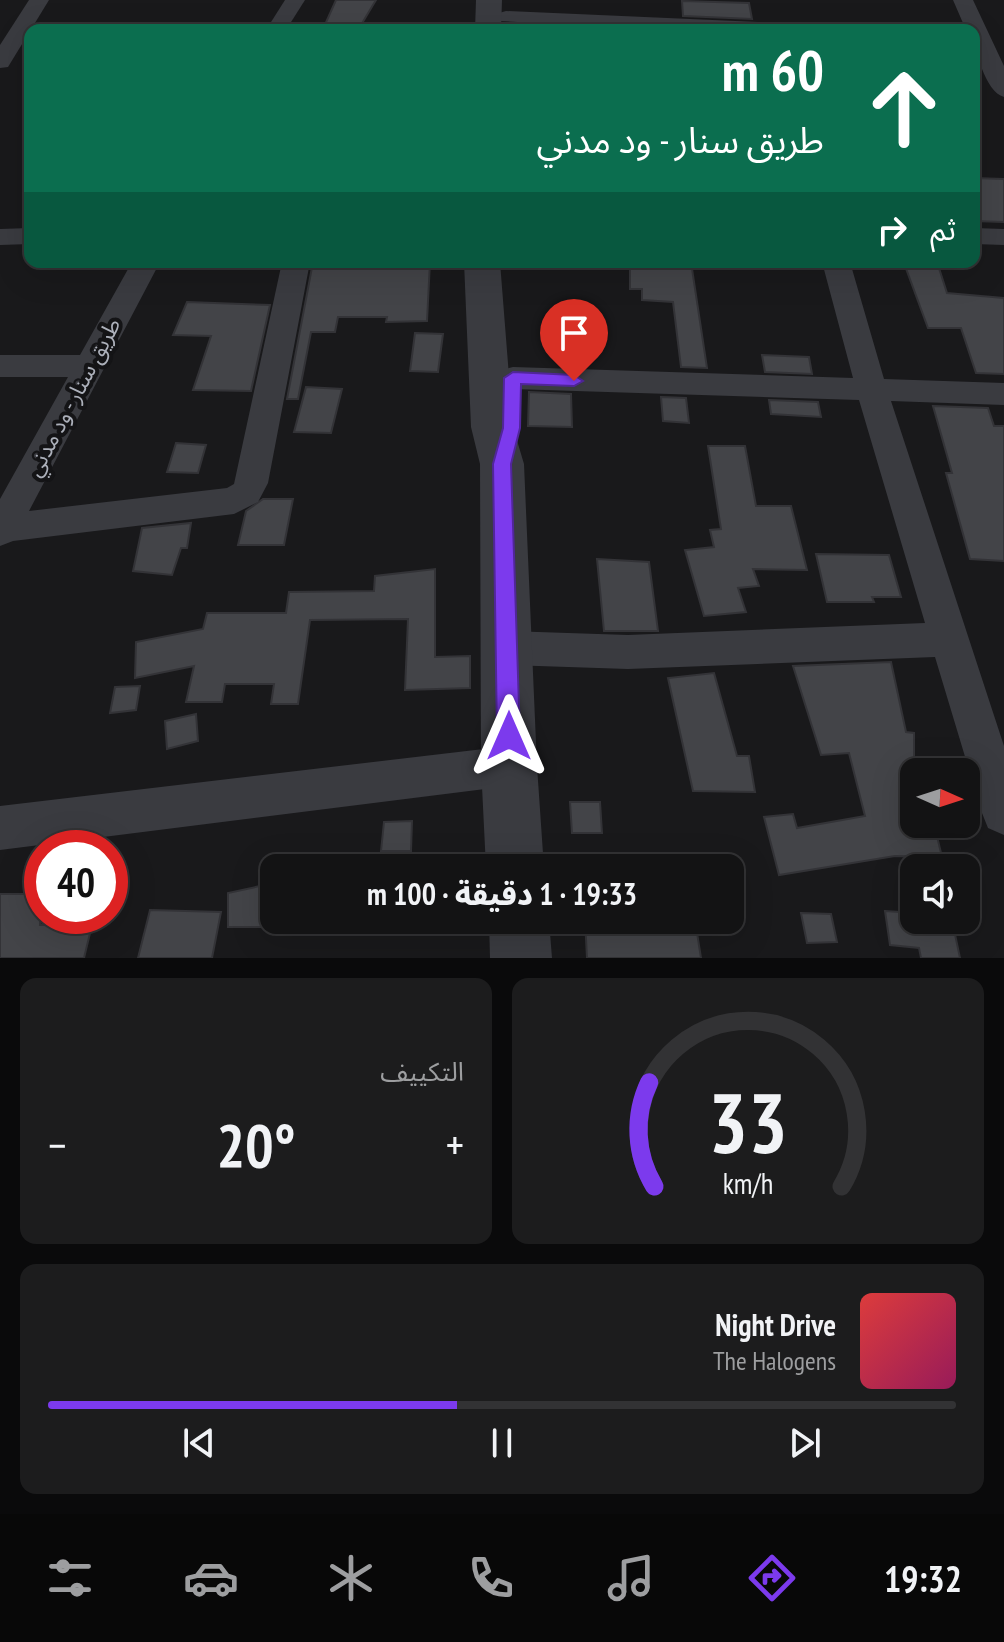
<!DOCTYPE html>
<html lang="ar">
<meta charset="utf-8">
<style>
body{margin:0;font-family:"PT Sans Narrow","Noto Sans Arabic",sans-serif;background:#1c1c1d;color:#f1f3f6;direction:rtl;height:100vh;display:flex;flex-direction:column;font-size:30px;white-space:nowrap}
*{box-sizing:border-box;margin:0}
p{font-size:26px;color:#9d9ea0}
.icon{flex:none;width:44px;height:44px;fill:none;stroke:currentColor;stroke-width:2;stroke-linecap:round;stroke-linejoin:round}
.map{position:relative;height:958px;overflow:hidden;direction:ltr}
.details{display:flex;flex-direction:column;gap:20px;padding:20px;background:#0a0a0b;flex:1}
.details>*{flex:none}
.hud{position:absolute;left:24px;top:24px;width:956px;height:244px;border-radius:16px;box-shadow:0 8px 32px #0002,0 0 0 2px #323234;direction:rtl;background:#0b6e4f;color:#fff;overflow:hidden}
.needle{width:52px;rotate:93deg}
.controls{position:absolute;left:900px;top:758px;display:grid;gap:16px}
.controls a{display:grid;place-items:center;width:80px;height:80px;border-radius:16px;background:#131314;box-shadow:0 8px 32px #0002,0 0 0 2px #323234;font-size:40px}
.speed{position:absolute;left:24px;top:830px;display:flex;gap:16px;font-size:40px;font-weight:700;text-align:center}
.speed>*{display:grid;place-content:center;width:104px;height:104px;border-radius:50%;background:#131314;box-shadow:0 8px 32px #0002,0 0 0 2px #323234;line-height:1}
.speed .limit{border:12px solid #d22;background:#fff;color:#111}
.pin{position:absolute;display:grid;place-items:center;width:68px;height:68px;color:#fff;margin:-82px -34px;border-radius:50% 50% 50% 0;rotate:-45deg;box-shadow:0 0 8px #0007}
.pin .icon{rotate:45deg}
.me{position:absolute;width:88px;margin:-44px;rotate:0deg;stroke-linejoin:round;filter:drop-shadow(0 0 6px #0008)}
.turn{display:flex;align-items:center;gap:28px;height:168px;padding:0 24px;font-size:36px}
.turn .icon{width:104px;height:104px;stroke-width:2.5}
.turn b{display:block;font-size:56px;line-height:68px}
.then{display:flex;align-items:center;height:76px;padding:0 24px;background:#0003;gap:16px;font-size:30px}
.big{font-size:60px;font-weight:800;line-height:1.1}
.details .card{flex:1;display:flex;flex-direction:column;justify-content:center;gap:12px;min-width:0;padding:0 28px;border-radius:16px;background:#1c1c1d}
.details .dial{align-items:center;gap:0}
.dial svg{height:208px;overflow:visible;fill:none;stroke:#323234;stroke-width:7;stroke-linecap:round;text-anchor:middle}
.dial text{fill:#f1f3f6;stroke:none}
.song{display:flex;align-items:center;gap:24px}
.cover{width:96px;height:96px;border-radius:12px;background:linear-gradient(135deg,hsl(0 70% 55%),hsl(330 70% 35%))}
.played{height:8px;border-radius:4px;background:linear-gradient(90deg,#7c3aed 45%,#323234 45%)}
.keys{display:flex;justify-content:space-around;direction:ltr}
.heat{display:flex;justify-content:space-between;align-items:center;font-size:44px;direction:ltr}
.details .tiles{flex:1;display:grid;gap:20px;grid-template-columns:1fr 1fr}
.card:last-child{grid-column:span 2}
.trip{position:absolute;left:260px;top:854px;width:484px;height:80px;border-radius:16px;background:#131314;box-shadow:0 8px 32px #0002,0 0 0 2px #323234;font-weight:800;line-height:80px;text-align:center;direction:rtl}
.dock{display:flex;height:128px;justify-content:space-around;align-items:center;background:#080808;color:#9d9ea0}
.dock .icon{width:56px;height:56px}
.dock .selected{color:#7c3aed}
.dock b{font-size:36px;color:#f1f3f6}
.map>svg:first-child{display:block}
</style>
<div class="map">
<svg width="1004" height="958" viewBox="0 0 1004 958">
<rect width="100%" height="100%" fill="#19191b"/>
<g fill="#434448" stroke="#333337" stroke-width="2">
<path d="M 336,0 L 376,0 L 358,30 L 323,29 Z"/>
<path d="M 682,1 L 749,3 L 752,19 L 683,16 Z"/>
<path d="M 974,178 L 1004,179 L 1004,222 L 974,221 Z"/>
<path d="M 313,262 L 430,262 L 427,321 L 386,322 L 387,317 L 338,317 L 335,332 L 311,332 L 298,399 L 287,399 Z"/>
<path d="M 630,262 L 665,262 L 664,268 L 668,268 L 667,262 L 691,262 L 707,368 L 681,367 L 673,302 L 642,300 L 642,289 L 630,289 Z"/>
<path d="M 904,263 L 938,265 L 947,293 L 1004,298 L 1004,374 L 976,373 L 961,328 L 928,328 Z"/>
<path d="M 187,302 L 270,305 L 251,391 L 193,390 L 211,336 L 173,335 Z"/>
<path d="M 415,333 L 443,334 L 438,372 L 410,371 Z"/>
<path d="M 762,355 L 809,357 L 812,374 L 765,372 Z"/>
<path d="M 306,387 L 342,389 L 331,433 L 294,432 Z"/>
<path d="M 529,392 L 571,394 L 572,427 L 528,426 Z"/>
<path d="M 661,397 L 686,398 L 689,423 L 663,421 Z"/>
<path d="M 769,400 L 818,402 L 821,417 L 771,414 Z"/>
<path d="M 933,406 L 988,408 L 994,426 L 1004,426 L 1004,561 L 970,559 L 946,473 L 952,473 Z"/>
<path d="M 176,443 L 206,445 L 198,473 L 167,472 Z"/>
<path d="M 708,446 L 745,446 L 756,506 L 791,506 L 807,570 L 753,569 L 759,586 L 738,588 L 746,612 L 704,616 L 685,550 L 714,547 L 710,530 L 721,529 Z"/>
<path d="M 263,499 L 293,499 L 284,545 L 238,545 L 246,511 Z"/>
<path d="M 191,523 L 187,548 L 181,548 L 172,575 L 133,571 L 142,528 Z"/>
<path d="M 816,554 L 889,555 L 901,597 L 872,597 L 874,602 L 827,602 Z"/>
<path d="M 597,559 L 649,562 L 658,631 L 604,631 Z"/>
<path d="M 435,569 L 435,657 L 470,656 L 470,688 L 405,690 L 408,619 L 310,620 L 298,704 L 271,704 L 274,684 L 225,684 L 222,702 L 186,702 L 194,666 L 135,678 L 136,642 L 203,629 L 207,613 L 286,613 L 289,592 L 374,591 L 375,576 Z"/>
<path d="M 891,662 L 906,732 L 914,733 L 914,824 L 934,824 L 942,857 L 895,856 L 779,875 L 764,817 L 793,814 L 797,828 L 865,816 L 849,753 L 821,755 L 793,666 Z"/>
<path d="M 714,673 L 737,756 L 749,756 L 755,792 L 693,791 L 668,678 Z"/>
<path d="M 140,686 L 136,710 L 110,713 L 115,687 Z"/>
<path d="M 196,714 L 198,741 L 167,749 L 165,721 Z"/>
<path d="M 570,802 L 600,802 L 602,833 L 572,833 Z"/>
<path d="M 412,821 L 411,851 L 381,851 L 384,822 Z"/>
<path d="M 274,883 L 274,927 L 228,927 L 228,893 Z"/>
<path d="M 0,894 L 42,894 L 40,925 L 92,925 L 84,958 L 0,958 Z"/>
<path d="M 150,910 L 221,912 L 212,958 L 138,958 Z"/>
<path d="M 885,911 L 914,913 L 914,920 L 952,920 L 960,958 L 921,958 L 919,948 L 890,945 Z"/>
<path d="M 801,913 L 831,914 L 837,942 L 807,943 Z"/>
<path d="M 585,920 L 695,920 L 701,958 L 587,958 Z"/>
</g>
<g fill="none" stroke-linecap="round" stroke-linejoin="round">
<g fill="#3a3b40" fill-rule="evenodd">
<path d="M 29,0 L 49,0 L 8,67 L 0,68 L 0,45 Z"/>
<path d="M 285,0 L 305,0 L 286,30 L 266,30 Z"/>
<path d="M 953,0 L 973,0 L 1004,66 L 1004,97 C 985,92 974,48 974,30 L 966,30 Z"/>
<path d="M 506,11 L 782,23 L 792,29 L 664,30 L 499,21 L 496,17 L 499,13 Z"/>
<path d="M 30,228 L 30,244 L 0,245 L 0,229 Z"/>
<path d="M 974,228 L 1004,229 L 1004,245 L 974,244 Z"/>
<path d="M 132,262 L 160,262 L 29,511 L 227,488 L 234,484 L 282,262 L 310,262 L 268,483 L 258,502 L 234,514 L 13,541 L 0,546 L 0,499 L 68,377 L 0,377 L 0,355 L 80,355 Z"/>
<path d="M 822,262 L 850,262 L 884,379 L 1004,383 L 1004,405 L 891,401 L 1004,746 L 1004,835 L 988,828 L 982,813 L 935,657 L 628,669 L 508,665 L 494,660 L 488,648 L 494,636 L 508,631 L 628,635 L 925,623 L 859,400 L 513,389 L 502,386 L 498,378 L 502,370 L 513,367 L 853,378 Z"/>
<path d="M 509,746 L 524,752 L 530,766 L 524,780 L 509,786 L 0,850 L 0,806 Z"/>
</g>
<g fill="#3a3b40" fill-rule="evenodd">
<path d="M 476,0 L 502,0 L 501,30 L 475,30 Z"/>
<path d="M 464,262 L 500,262 L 513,427 L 524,464 L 537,766 L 544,868 L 486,868 L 481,766 L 480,464 L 471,427 Z"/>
<path d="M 489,920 L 549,920 L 552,958 L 490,958 Z"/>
</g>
</g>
<path fill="#7c3aed" stroke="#51269a" stroke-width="2" d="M 513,372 L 574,375 L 583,381 L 574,386 L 521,384 L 520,428 L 511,464 L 520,736 L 516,744 L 509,747 L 501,744 L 497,736 L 493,464 L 503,428 L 504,378 Z"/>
<g text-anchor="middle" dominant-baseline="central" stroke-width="8" stroke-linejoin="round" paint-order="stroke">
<g font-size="22" fill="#acb0ba" stroke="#141416">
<text transform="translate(73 397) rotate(-62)">طريق سنار - ود مدني</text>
</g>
</g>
</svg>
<div class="controls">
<a><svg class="needle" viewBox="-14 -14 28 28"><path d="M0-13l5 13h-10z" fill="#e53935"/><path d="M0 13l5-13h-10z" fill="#9d9ea0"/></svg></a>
<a><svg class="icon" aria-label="sound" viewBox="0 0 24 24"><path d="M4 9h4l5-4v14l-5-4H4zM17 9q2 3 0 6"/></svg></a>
</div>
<div class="speed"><div class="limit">40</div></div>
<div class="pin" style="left:574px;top:381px;background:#d93025"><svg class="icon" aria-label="arrive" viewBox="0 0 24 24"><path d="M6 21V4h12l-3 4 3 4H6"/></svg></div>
<svg class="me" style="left:509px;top:736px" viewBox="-20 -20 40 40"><path d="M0-17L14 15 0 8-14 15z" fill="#7c3aed" stroke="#fff" stroke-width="4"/></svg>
<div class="trip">19:33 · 1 دقيقة · 100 m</div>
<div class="hud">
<div class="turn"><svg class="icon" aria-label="ahead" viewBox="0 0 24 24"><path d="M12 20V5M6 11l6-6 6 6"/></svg><div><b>60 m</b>طريق سنار - ود مدني</div></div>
<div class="then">ثم<svg class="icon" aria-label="right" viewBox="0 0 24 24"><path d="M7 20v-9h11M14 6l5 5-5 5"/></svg></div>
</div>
</div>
<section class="details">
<div class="tiles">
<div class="card dial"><svg viewBox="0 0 100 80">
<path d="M14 69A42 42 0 1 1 86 69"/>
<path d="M14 69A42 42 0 0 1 12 29" stroke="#7c3aed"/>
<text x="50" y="56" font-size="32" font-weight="700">33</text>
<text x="50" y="72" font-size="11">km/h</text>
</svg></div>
<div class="card"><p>التكييف</p>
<div class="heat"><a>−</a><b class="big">20°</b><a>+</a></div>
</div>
<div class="card">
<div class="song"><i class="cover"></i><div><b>Night Drive</b><p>The Halogens</p></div></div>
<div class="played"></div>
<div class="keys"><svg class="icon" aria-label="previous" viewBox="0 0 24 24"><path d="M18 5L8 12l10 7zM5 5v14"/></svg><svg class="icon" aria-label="pause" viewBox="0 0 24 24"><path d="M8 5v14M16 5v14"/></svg><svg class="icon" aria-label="next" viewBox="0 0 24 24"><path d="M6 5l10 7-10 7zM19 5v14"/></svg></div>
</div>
</div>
</section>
<nav class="dock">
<b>19:32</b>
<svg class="icon selected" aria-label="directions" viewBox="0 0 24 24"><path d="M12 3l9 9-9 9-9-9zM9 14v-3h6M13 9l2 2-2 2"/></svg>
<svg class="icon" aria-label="music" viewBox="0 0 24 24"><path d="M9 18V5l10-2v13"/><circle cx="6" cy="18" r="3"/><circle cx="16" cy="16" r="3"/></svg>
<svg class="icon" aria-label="phone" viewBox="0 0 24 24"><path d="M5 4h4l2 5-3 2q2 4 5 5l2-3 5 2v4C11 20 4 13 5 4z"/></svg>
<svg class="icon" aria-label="climate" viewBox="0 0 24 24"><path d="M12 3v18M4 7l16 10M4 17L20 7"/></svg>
<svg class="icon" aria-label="car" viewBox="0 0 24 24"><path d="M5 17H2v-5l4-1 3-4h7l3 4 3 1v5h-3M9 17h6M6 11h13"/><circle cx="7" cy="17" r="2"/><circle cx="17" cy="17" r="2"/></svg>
<svg class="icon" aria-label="filters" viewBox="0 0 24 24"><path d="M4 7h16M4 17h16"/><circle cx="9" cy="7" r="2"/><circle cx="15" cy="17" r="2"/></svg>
</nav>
